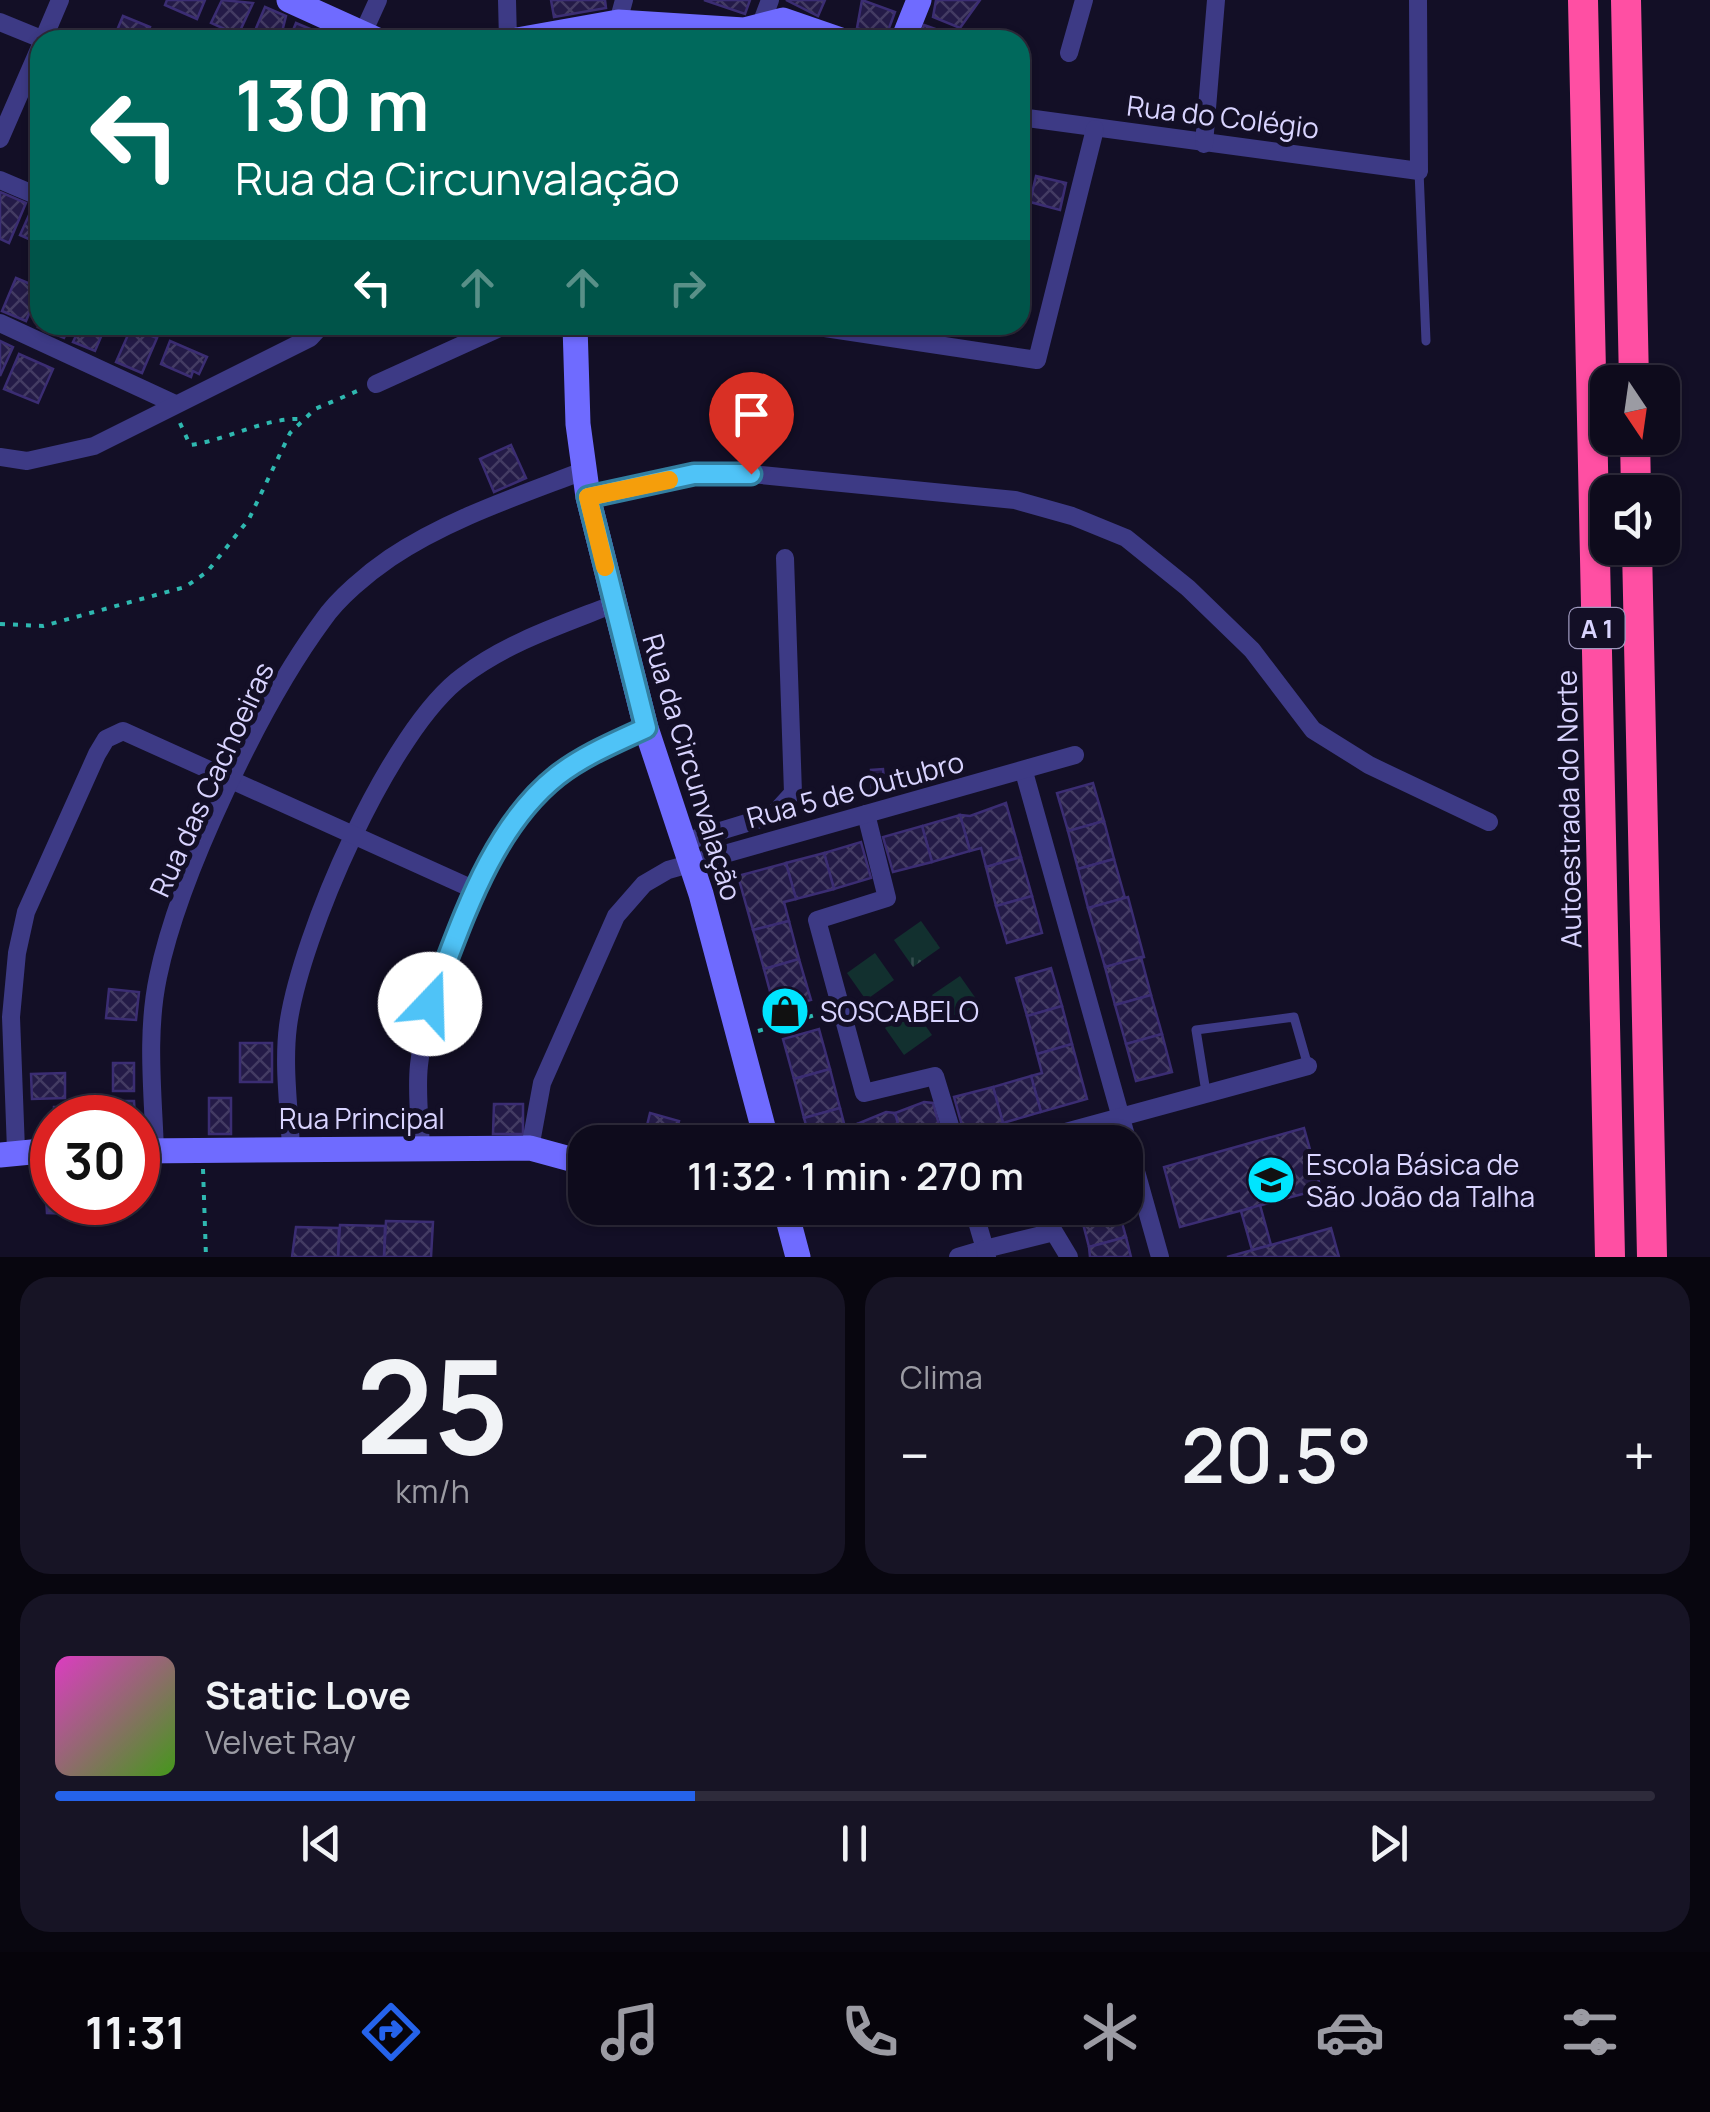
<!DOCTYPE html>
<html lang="pt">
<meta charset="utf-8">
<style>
body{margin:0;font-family:Manrope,sans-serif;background:#171425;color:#f1f3f6;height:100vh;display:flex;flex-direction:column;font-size:38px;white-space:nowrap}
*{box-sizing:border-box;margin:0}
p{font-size:32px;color:#9b9ba3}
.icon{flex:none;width:55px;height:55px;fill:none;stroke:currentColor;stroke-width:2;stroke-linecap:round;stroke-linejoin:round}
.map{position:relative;height:1257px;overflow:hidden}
.sheet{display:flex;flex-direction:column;gap:20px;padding:20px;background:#08060f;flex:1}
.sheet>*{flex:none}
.hud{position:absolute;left:30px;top:30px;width:1000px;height:305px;border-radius:30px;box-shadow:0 2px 8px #0004,0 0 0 2px #2e2b3b;background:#00695c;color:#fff;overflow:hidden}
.needle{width:65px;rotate:167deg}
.fabs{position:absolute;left:1590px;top:365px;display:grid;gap:20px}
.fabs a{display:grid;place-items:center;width:90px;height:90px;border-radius:20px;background:#0e0b1c;box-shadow:0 2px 8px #0004,0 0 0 2px #2e2b3b;font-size:50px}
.speed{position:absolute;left:30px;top:1095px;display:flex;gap:20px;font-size:50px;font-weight:700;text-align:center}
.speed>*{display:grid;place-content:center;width:130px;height:130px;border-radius:50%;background:#0e0b1c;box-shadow:0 2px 8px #0004,0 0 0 2px #2e2b3b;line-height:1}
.speed .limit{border:15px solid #d22;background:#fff;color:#111}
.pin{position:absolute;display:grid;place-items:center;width:85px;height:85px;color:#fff;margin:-102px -42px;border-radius:50% 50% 50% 0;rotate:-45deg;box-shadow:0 0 10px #0007}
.pin .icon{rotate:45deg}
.me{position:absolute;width:110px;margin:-55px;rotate:21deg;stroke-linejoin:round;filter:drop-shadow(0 0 8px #0008)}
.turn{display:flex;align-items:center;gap:35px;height:210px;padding:0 40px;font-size:45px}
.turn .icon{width:130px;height:130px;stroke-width:2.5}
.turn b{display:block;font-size:70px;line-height:85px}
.lanes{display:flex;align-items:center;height:95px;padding:0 40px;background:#0003;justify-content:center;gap:50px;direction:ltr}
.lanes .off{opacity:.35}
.big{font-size:75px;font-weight:600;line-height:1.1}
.sheet .widget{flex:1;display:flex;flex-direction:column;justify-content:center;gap:15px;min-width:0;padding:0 35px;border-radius:30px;background:#171425}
.sheet .dial{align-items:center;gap:0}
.dial b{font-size:130px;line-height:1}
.song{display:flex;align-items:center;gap:30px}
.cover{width:120px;height:120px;border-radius:15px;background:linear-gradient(135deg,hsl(310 70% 55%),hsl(100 70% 35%))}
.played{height:10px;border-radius:5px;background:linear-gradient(90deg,#2563eb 40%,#2e2b3b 40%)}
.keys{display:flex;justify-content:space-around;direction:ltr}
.heat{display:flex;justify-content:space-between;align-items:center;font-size:55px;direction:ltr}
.sheet .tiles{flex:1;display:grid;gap:20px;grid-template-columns:1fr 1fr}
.widget:last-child{grid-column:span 2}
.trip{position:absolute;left:568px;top:1125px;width:575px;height:100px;border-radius:30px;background:#0e0b1c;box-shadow:0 2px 8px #0004,0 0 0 2px #2e2b3b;font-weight:600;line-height:100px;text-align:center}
.menu{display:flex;height:160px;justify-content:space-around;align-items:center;background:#06040b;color:#9b9ba3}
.menu .icon{width:70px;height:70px}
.menu .selected{color:#2563eb}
.menu b{font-size:45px;color:#f1f3f6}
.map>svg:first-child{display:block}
</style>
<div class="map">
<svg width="1710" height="1257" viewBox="0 0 1710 1257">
<defs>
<pattern id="park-tufts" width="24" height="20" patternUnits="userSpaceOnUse" patternTransform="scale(2.5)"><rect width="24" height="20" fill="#12302f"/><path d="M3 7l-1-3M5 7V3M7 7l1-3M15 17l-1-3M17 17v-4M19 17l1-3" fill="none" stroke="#344d4e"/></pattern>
<pattern id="building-cross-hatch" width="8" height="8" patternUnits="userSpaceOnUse" patternTransform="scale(2.5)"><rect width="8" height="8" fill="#241b47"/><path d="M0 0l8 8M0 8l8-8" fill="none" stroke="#433b63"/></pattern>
</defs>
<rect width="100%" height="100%" fill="#130f26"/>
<g fill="#12302f">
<path d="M 875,953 L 894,980 L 866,1000 L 847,973 Z"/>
<path d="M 960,976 L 979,1003 L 951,1022 L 932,995 Z"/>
<path d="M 913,1008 L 932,1035 L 904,1055 L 885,1028 Z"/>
</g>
<path fill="url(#park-tufts)" d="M 921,921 L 940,948 L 913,967 L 894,940 Z"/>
<g fill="url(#building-cross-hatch)" stroke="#3b2d73" stroke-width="2.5">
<path d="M 167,0 L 205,0 L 197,19 L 165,5 Z"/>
<path d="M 222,0 L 253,3 L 238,35 L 211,23 Z"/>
<path d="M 551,0 L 605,0 L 606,8 L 554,17 Z"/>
<path d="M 704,0 L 750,0 L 745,14 Z"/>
<path d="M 786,0 L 825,0 L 818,16 Z"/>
<path d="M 862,0 L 895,12 L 885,39 L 857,28 Z"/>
<path d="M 936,0 L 980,0 L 960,28 L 933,17 Z"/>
<path d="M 265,7 L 286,16 L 280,40 L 251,40 Z"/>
<path d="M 123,16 L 150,27 L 145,40 L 113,40 Z"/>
<path d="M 296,23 L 336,40 L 289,40 Z"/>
<path d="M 924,25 L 958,37 L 957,40 L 919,40 Z"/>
<path d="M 1036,176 L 1066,183 L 1060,210 L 1030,202 Z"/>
<path d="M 0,192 L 26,203 L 9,243 L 0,239 Z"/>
<path d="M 34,204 L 40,207 L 40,244 L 20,235 Z"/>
<path d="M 16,278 L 40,288 L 26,321 L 2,311 Z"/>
<path d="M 40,323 L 40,325 L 70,325 L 64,338 L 38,327 Z"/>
<path d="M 81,325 L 106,325 L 95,351 L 73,342 Z"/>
<path d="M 131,328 L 157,338 L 142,373 L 116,362 Z"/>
<path d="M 0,341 L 13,347 L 0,376 Z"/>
<path d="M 170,341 L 207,357 L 199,374 L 193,371 L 191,377 L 161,364 Z"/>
<path d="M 19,354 L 53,369 L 38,403 L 4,389 Z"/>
<path d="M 511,445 L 526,478 L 494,492 L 480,459 Z"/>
<path d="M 883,769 L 885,790 L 872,790 L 871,770 Z"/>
<path d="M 1093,783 L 1104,821 L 1068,831 L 1057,793 Z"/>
<path d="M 1006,803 L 1021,857 L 986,867 L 981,848 L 970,851 L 960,815 L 970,816 Z"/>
<path d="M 960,815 L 970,851 L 932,862 L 922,826 Z"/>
<path d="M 1104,821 L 1114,859 L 1078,869 L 1068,831 Z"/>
<path d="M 922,826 L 932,862 L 893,872 L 883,837 Z"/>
<path d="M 861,842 L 871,878 L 834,889 L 824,853 Z"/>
<path d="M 824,853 L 834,889 L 796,899 L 786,863 Z"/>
<path d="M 1021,857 L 1032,896 L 996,906 L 986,867 Z"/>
<path d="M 1114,859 L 1125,898 L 1088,908 L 1078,869 Z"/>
<path d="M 786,863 L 796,899 L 784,902 L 789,921 L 753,930 L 738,876 Z"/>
<path d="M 1032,896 L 1042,933 L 1007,943 L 996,906 Z"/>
<path d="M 1128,897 L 1144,957 L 1105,967 L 1088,908 Z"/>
<path d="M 789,921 L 799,959 L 764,969 L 753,930 Z"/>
<path d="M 1141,957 L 1151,995 L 1115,1005 L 1105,967 Z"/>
<path d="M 799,959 L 811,1000 L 775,1010 L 764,969 Z"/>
<path d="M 1051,968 L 1062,1006 L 1027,1016 L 1016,978 Z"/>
<path d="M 109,989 L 139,992 L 136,1020 L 106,1018 Z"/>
<path d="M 1151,995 L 1162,1034 L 1126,1044 L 1115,1005 Z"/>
<path d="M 1062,1006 L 1072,1044 L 1037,1054 L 1027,1016 Z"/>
<path d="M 819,1029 L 830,1069 L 794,1079 L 783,1039 Z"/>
<path d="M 1162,1034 L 1172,1072 L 1136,1081 L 1126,1044 Z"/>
<rect x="240" y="1043" width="32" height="39"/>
<path d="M 1072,1044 L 1087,1099 L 1041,1112 L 1031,1076 L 1042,1073 L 1037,1054 Z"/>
<rect x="113" y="1063" width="21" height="28"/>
<path d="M 830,1069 L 840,1108 L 804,1118 L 794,1079 Z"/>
<path d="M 65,1073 L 65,1098 L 32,1099 L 31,1074 Z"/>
<path d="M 1031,1076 L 1041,1112 L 1003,1123 L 993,1087 Z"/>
<path d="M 993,1087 L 1003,1123 L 964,1133 L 954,1097 Z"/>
<rect x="209" y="1098" width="22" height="36"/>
<path d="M 90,1101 L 134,1101 L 135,1118 L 90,1118 Z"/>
<path d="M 924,1102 L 933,1103 L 943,1139 L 903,1142 L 895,1113 Z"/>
<path d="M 494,1104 L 523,1104 L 523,1134 L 493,1134 Z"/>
<rect x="54" y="1107" width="27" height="11"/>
<path d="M 840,1108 L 845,1127 L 857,1124 L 862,1142 L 811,1142 L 804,1118 Z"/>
<path d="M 886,1112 L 895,1113 L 903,1142 L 862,1142 L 857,1124 Z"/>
<path d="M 650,1113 L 679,1121 L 673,1142 L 643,1142 Z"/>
<path d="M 1304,1128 L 1321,1189 L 1180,1227 L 1164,1167 Z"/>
<path d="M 45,1179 L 52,1179 L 52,1202 L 72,1202 L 73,1214 L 47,1213 Z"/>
<path d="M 1260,1205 L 1271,1245 L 1252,1250 L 1241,1211 Z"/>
<path d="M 979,1208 L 1026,1208 L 1027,1211 L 983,1223 Z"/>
<path d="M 1079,1208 L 1118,1208 L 1126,1237 L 1089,1247 Z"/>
<path d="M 386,1221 L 433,1222 L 431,1257 L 384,1257 Z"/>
<path d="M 340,1225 L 385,1226 L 384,1257 L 338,1257 Z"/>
<path d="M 296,1227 L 339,1228 L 338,1257 L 292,1257 Z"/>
<path d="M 1331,1228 L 1339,1257 L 1227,1257 L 1271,1245 Z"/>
<path d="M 1126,1237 L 1131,1257 L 1090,1257 L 1089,1247 Z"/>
</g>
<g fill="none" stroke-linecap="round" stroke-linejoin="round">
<g stroke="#2fb8b0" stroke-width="4" stroke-dasharray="5 8" stroke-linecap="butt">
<path d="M 180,423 L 190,445 C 228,440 265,417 303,419"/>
<path d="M 0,624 L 43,626 L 185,587 L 207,572 L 249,519 L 290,433 L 315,409 L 362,389"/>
<path d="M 758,1031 L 826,1012"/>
<path d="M 203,1169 L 206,1257"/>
</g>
<g stroke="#3d3a85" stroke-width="9">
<path d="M 1419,171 L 1426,341"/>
<path d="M 1206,1092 L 1196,1030 L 1294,1017 L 1308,1066"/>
</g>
<g stroke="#3d3a85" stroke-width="18">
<path d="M 507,0 L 508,40"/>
<path d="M 0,22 L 44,40"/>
<path d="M 618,22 L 624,0"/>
<path d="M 761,24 L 770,0"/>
<path d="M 363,33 L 378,0"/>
<path d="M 43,40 L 60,0"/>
<path d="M 1069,53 L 1084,0"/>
<path d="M 1020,117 L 1419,171 L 1418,0"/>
<path d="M 0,139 L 40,47"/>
<path d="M 1204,144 L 1216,0"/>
<path d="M 0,180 L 40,197"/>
<path d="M 0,323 L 175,404"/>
<path d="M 805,325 L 1037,360 L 1095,129"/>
<path d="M 376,384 L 506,325"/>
<path d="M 0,457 L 27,461 L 94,446 L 310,338 L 322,325"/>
<path d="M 588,497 L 694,474 L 751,474 L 1015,500 L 1072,516 L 1126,538 L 1188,588 L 1252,650 L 1313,730 L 1369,765 L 1489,822"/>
<path d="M 1024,772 L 1160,1257"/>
<path d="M 866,814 L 887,898 L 817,920 L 864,1093 L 935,1076 L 955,1142"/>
<path d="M 684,842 L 773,815 L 793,793 L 785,558"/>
<path d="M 1029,1142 L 1308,1066"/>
<path d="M 291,1147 C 289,1108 283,1065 288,1026 C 300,936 390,729 463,676 C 508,642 561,625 614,604"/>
<path d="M 421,1148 C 420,1121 416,1092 419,1065 C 428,983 492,824 559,775 C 586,755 616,741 646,728"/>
<path d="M 530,1148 L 542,1083 L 616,916 L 644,884 L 668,870 L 1075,755"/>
<path d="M 16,1150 L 11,1017 L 17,953 L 26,912 L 97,754 L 106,739 L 123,731 L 475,890"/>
<path d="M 155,1151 C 153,1093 146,1034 158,977 C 179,875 261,704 323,620 C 338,598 368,573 390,558 C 448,519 518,496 583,471"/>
<path d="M 958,1257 L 985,1249 L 973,1208"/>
<path d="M 987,1257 L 985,1249 L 1054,1232 L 1069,1257"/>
</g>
<g stroke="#6f6bff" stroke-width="25">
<path d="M 289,0 L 377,40"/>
<path d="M 517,40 L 618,22 L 744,30 L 783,20 L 841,40"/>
<path d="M 903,40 L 919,0"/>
<path d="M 575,325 L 578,424 L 588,497 L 646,728 L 701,894 L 767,1142"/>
<path d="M 138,1151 L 530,1148 L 585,1163"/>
<path d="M 0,1155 L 52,1150"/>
<path d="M 757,1208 L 786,1211"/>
<path d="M 785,1208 L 798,1257"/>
</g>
<g stroke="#ff4fa3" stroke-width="30">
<path d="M 1583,0 L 1610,1257"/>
<path d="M 1626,0 L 1634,382"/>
<path d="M 1635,438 L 1636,492"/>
<path d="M 1637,548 L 1652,1257"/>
</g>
</g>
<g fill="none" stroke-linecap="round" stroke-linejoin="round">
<g stroke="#337fa1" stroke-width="25">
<path id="route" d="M 430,1004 C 461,926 489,830 557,776 C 584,755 616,742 646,728 L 588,497 L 694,474 L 751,474"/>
</g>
<use href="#route" stroke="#4fc3f7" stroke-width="18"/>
<path stroke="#f59e0b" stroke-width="18" d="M 605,567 L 588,497 L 669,480"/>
</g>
<defs>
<g id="shop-disc" transform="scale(2.5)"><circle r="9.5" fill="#00e5ff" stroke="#130f26"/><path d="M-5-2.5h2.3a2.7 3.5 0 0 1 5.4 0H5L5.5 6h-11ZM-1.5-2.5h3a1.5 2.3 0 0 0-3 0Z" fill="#111"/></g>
<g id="school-disc" transform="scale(2.5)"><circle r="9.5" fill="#00e5ff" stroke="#130f26"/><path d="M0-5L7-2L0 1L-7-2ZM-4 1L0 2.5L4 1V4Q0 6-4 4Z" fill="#111"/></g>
</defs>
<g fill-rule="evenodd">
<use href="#shop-disc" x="785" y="1011"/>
<use href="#school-disc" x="1271" y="1180"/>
</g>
<g text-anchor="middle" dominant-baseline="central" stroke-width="10" stroke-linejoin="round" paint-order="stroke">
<rect fill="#130f26" stroke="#9e99be" stroke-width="2.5" x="1569.5" y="608" width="55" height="40" rx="8"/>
<g font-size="25" font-weight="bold" fill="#d9d4ff">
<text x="1597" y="628">A 1</text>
</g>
<g font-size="28" fill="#d9d4ff" stroke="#130f26">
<text transform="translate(1223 116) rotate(7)">Rua do Colégio</text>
<text transform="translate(693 767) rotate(73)">Rua da Circunvalação</text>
<text transform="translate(211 779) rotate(-65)">Rua das Cachoeiras</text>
<text transform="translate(855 789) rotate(-15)">Rua 5 de Outubro</text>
<text transform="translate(1568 809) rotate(-91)">Autoestrada do Norte</text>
<text x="362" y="1118">Rua Principal</text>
</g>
<g font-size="28" fill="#d9d4ff" stroke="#130f26" text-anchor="start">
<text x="820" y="1011">SOSCABELO</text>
<text x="1306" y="1164">Escola Básica de<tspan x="1306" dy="32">São João da Talha</tspan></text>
</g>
</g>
</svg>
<div class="fabs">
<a><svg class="needle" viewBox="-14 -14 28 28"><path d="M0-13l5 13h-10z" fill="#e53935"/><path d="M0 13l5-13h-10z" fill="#9b9ba3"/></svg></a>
<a><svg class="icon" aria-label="sound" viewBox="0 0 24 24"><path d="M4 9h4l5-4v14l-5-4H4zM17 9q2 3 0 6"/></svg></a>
</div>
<div class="speed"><div class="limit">30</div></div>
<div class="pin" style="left:751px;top:474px;background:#d93025"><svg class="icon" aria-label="arrive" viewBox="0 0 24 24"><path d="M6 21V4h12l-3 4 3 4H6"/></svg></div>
<svg class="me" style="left:430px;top:1004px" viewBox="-20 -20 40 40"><circle r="19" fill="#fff"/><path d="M0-13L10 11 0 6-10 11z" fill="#4fc3f7"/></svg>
<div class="trip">11:32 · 1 min · 270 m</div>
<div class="hud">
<div class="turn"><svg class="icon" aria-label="left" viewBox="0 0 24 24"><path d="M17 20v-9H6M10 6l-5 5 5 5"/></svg><div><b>130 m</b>Rua da Circunvalação</div></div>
<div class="lanes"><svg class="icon" aria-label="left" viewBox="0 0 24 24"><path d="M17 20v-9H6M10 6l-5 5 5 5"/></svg><svg class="icon off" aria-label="ahead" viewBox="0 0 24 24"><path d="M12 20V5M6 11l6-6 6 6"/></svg><svg class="icon off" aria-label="ahead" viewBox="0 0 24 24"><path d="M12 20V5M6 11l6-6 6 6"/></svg><svg class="icon off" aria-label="right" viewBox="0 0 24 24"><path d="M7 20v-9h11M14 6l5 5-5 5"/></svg></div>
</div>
</div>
<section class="sheet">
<div class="tiles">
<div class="widget dial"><b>25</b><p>km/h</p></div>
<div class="widget"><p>Clima</p>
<div class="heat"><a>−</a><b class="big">20.5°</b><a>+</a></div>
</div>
<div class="widget">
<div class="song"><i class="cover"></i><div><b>Static Love</b><p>Velvet Ray</p></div></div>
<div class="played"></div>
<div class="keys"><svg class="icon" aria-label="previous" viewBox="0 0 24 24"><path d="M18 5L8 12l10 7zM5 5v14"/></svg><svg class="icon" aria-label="pause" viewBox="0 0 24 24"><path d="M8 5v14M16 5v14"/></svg><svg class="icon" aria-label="next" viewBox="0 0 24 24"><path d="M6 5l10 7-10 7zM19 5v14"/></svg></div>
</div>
</div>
</section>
<nav class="menu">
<b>11:31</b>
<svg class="icon selected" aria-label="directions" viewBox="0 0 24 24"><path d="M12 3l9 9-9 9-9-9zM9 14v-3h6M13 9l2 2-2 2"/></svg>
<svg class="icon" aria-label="music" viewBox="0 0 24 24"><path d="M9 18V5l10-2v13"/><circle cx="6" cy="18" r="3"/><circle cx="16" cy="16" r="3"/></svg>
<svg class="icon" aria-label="phone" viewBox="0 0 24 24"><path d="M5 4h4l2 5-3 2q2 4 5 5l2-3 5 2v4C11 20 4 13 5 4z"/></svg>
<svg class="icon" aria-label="climate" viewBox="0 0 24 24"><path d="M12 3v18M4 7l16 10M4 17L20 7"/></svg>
<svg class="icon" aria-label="car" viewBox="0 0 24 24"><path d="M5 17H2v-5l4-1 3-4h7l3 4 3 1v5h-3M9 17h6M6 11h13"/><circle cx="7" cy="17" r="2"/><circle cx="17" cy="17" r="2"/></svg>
<svg class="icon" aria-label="filters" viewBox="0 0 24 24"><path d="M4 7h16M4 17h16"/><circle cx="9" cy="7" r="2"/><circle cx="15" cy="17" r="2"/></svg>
</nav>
